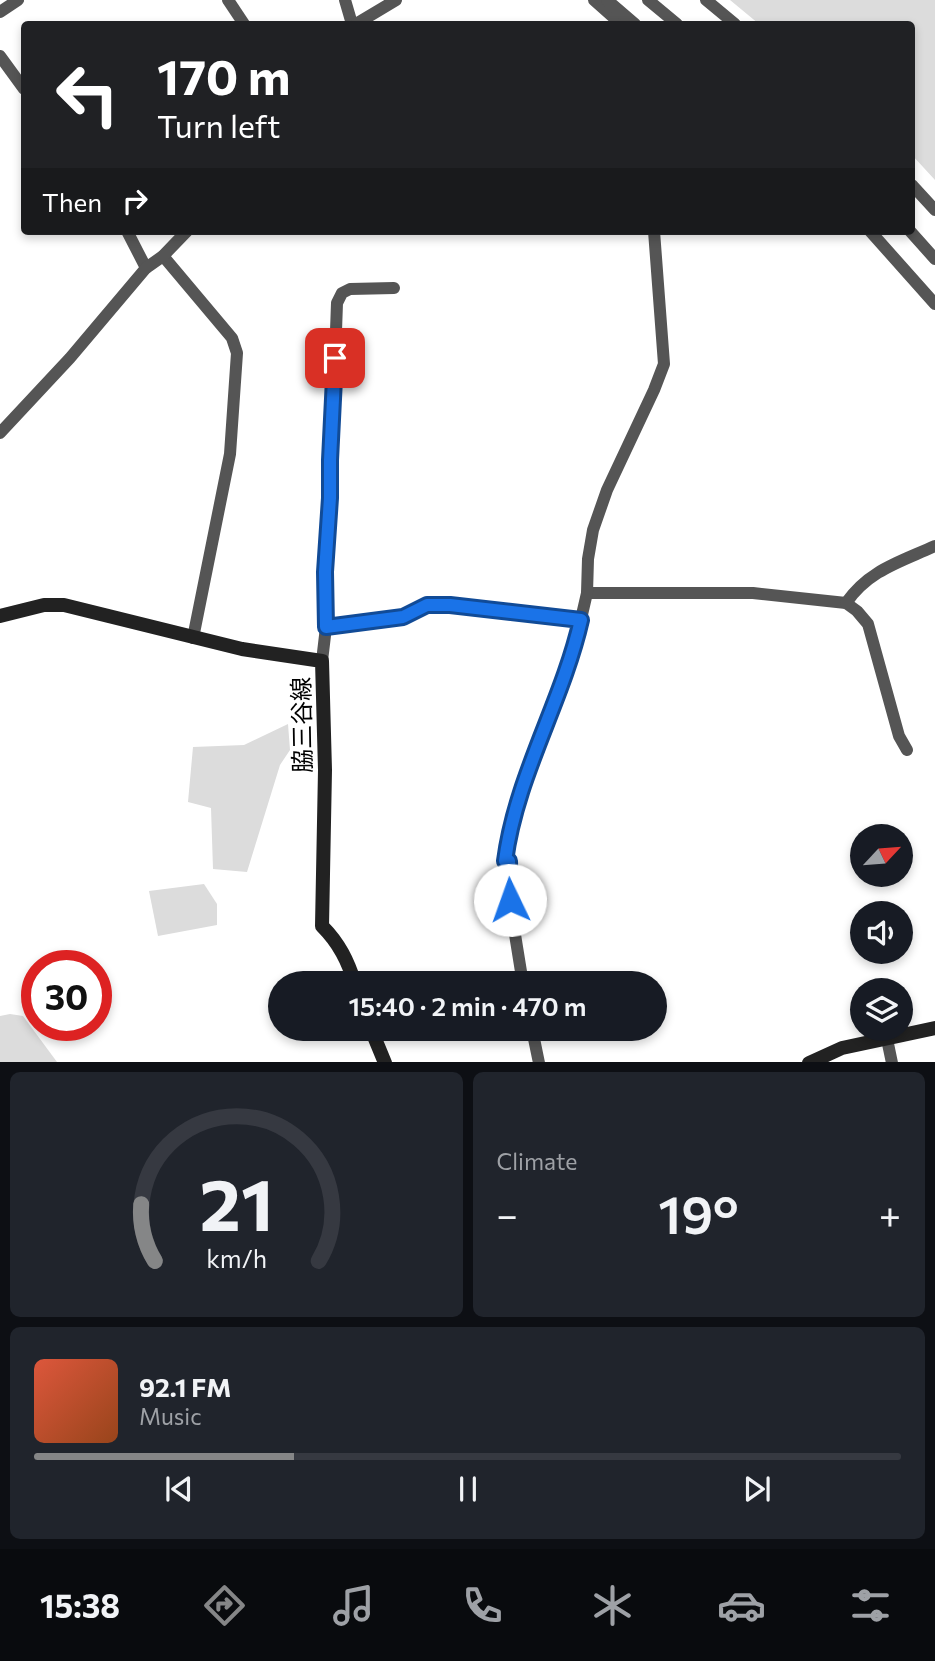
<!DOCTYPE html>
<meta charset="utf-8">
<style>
body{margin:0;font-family:Commissioner,"Noto Sans JP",sans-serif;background:#20242c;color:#f1f3f6;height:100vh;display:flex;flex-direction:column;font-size:26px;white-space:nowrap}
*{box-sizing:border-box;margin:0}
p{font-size:23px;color:#9ea1a6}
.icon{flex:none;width:38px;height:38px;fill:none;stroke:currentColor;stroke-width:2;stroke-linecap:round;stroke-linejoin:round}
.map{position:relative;height:1062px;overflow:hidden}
.sheet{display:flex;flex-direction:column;gap:10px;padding:10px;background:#0d0f14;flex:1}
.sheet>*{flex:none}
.hud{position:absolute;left:21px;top:21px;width:894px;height:214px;border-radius:7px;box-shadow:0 4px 10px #0003;background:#202124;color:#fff;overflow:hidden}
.needle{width:46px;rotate:64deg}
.buttons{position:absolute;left:850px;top:824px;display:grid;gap:14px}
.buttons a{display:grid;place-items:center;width:63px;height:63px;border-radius:50%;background:#171b24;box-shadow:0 4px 10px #0003;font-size:35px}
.speed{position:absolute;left:21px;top:950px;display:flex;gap:14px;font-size:35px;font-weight:700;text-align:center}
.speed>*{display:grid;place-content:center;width:91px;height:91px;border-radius:50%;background:#171b24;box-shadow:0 4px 10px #0003;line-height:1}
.speed .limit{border:10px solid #d22;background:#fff;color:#111}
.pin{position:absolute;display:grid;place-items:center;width:60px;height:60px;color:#fff;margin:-30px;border-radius:14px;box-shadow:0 4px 10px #0006}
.me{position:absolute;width:77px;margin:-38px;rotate:357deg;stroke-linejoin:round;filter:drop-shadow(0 0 5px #0008)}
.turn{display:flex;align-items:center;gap:24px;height:147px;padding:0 21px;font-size:32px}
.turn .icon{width:91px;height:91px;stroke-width:2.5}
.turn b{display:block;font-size:49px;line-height:60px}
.then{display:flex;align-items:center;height:66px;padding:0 21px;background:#0003;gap:14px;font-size:26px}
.big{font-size:52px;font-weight:600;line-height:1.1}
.sheet .tile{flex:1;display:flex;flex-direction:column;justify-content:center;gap:10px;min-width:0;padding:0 24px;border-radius:10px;background:#20242c}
.sheet .dial{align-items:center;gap:0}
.dial svg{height:182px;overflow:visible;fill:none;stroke:#363941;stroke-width:7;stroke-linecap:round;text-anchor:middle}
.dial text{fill:#f1f3f6;stroke:none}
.song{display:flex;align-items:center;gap:21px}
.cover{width:84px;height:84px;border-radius:10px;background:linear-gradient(135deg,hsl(10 70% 55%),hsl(20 70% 35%))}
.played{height:7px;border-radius:4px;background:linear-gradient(90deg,#858687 30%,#363941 30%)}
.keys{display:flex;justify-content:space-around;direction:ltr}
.heat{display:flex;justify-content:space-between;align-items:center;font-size:38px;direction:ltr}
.sheet .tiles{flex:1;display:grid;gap:10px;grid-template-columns:1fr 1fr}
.tile:last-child{grid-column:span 2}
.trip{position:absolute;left:268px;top:971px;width:399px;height:70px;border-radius:35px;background:#171b24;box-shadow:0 4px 10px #0003;font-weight:600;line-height:70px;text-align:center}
.menu{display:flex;height:112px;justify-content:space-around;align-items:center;background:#090b0e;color:#9ea1a6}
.menu .icon{width:49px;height:49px}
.menu .current{color:#858687}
.menu b{font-size:32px;color:#f1f3f6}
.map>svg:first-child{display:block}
</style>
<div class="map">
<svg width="935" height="1063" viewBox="0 0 935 1063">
<rect width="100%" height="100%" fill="#fff"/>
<g fill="#dcdcdc">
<path d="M 730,0 L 935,0 L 935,180 L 912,155 L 912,24 L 759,24 Z"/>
<path d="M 288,724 L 290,750 L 280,765 L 247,872 L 213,869 L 211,808 L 188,802 L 193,747 L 244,745 Z"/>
<path d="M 204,884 L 217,904 L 217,925 L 158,936 L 149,891 Z"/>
<path d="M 10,1014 L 23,1016 L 57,1062 L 0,1062 L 0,1016 Z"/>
</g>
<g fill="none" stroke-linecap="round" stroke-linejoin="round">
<g stroke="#555" stroke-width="12">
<path d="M 228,0 L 244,24"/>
<path d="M 345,0 L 352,24"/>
<path d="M 594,0 L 621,24"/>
<path d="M 607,0 L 635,24"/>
<path d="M 648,0 L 677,24"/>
<path d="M 706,0 L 735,24"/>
<path d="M 0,12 L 18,0"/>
<path d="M 356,24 L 396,0"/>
<path d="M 0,56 L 24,89"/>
<path d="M 912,185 L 935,210"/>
<path d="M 127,231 L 146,268"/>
<path d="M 870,231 L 935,304"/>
<path d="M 910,231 L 935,259"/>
<path d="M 163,256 L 232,338 L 237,353 L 230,454 L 193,638"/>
<path d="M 0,433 L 70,358 L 146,268 L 163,256 L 187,231"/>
<path d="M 587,593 L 753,593 L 846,603 L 857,611 L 868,624 L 899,736 L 907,750"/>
<path d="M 846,603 C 869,570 900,562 935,546"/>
<path d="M 326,627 L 403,617 L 427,605 L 450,605 L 581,620"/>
<path d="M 322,661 L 326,627 L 325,572 L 330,498 L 337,303 L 342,293 L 350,289 L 394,288"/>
<path d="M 523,984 L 512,916 L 509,861 L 505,861 L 508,833 L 526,776 L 572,658 L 587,593 L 588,559 L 593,530 L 607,490 L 654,390 L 664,364 L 654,231"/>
<path d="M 532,1029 L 539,1063"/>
<path d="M 887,1039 L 892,1063"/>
</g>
<g stroke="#222" stroke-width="14">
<path d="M 0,616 L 44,605 L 64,605 L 242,649 L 322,661 L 325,770 L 322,926 C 339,943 348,961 355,984"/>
<path d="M 371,1029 L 385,1063"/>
<path d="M 809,1063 L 842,1048 L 935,1028"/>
</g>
</g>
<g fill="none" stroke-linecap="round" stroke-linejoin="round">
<g stroke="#114b97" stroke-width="18">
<path id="route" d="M 335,358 L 330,460 L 330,498 L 325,572 L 326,627 L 403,617 L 427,605 L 450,605 L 581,620 C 562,703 516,776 505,861 L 509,861 L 510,900"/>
</g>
<use href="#route" stroke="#1a73e8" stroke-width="12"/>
</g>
<g text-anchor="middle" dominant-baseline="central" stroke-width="5" stroke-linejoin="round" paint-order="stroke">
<g font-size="24" fill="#000" stroke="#fff">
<text transform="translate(301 725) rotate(-91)">脇三谷線</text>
</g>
</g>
</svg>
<div class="buttons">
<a><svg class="needle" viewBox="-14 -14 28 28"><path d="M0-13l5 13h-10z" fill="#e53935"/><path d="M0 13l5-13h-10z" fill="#9ea1a6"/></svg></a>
<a><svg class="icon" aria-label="sound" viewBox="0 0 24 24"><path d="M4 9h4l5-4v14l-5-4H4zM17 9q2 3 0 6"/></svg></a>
<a><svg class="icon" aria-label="layers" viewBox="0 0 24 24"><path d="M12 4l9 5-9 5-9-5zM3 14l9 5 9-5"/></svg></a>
</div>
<div class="speed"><div class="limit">30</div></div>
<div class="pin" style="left:335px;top:358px;background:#d93025"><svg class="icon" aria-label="arrive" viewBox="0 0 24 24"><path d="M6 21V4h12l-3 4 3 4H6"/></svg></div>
<svg class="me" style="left:510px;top:900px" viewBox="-20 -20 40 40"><circle r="19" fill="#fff"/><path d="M0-13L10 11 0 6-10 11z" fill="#1a73e8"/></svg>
<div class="trip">15:40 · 2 min · 470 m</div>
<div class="hud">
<div class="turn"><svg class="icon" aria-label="left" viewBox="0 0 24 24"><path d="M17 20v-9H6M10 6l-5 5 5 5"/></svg><div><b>170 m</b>Turn left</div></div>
<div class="then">Then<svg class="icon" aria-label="right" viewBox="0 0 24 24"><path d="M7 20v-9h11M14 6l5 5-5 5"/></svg></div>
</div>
</div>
<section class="sheet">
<div class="tiles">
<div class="tile dial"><svg viewBox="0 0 100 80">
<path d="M14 69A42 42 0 1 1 86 69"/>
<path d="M14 69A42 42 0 0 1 8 44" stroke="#858687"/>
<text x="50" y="56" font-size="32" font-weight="700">21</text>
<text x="50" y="72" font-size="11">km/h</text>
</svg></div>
<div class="tile"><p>Climate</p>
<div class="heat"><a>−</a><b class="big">19°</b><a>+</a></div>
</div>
<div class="tile">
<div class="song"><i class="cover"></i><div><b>92.1 FM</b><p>Music</p></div></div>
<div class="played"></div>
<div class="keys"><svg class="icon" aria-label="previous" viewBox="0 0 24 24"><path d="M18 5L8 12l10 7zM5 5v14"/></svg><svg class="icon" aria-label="pause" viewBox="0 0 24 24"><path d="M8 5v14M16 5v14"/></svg><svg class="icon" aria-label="next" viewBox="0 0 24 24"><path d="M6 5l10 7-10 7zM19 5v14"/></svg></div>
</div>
</div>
</section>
<nav class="menu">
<b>15:38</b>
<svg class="icon current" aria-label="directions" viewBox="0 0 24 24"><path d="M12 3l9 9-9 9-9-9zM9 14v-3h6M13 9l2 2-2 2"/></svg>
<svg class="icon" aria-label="music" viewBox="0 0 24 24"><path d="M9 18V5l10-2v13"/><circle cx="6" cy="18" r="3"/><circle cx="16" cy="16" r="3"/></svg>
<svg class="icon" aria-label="phone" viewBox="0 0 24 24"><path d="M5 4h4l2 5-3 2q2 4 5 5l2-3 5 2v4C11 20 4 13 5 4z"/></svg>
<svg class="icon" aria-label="climate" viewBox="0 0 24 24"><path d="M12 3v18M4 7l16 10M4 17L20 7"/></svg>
<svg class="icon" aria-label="car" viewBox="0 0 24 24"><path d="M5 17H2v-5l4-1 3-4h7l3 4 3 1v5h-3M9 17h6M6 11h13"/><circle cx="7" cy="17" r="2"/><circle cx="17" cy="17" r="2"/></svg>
<svg class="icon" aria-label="filters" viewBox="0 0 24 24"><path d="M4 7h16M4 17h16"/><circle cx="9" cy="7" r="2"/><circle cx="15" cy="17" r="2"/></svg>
</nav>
